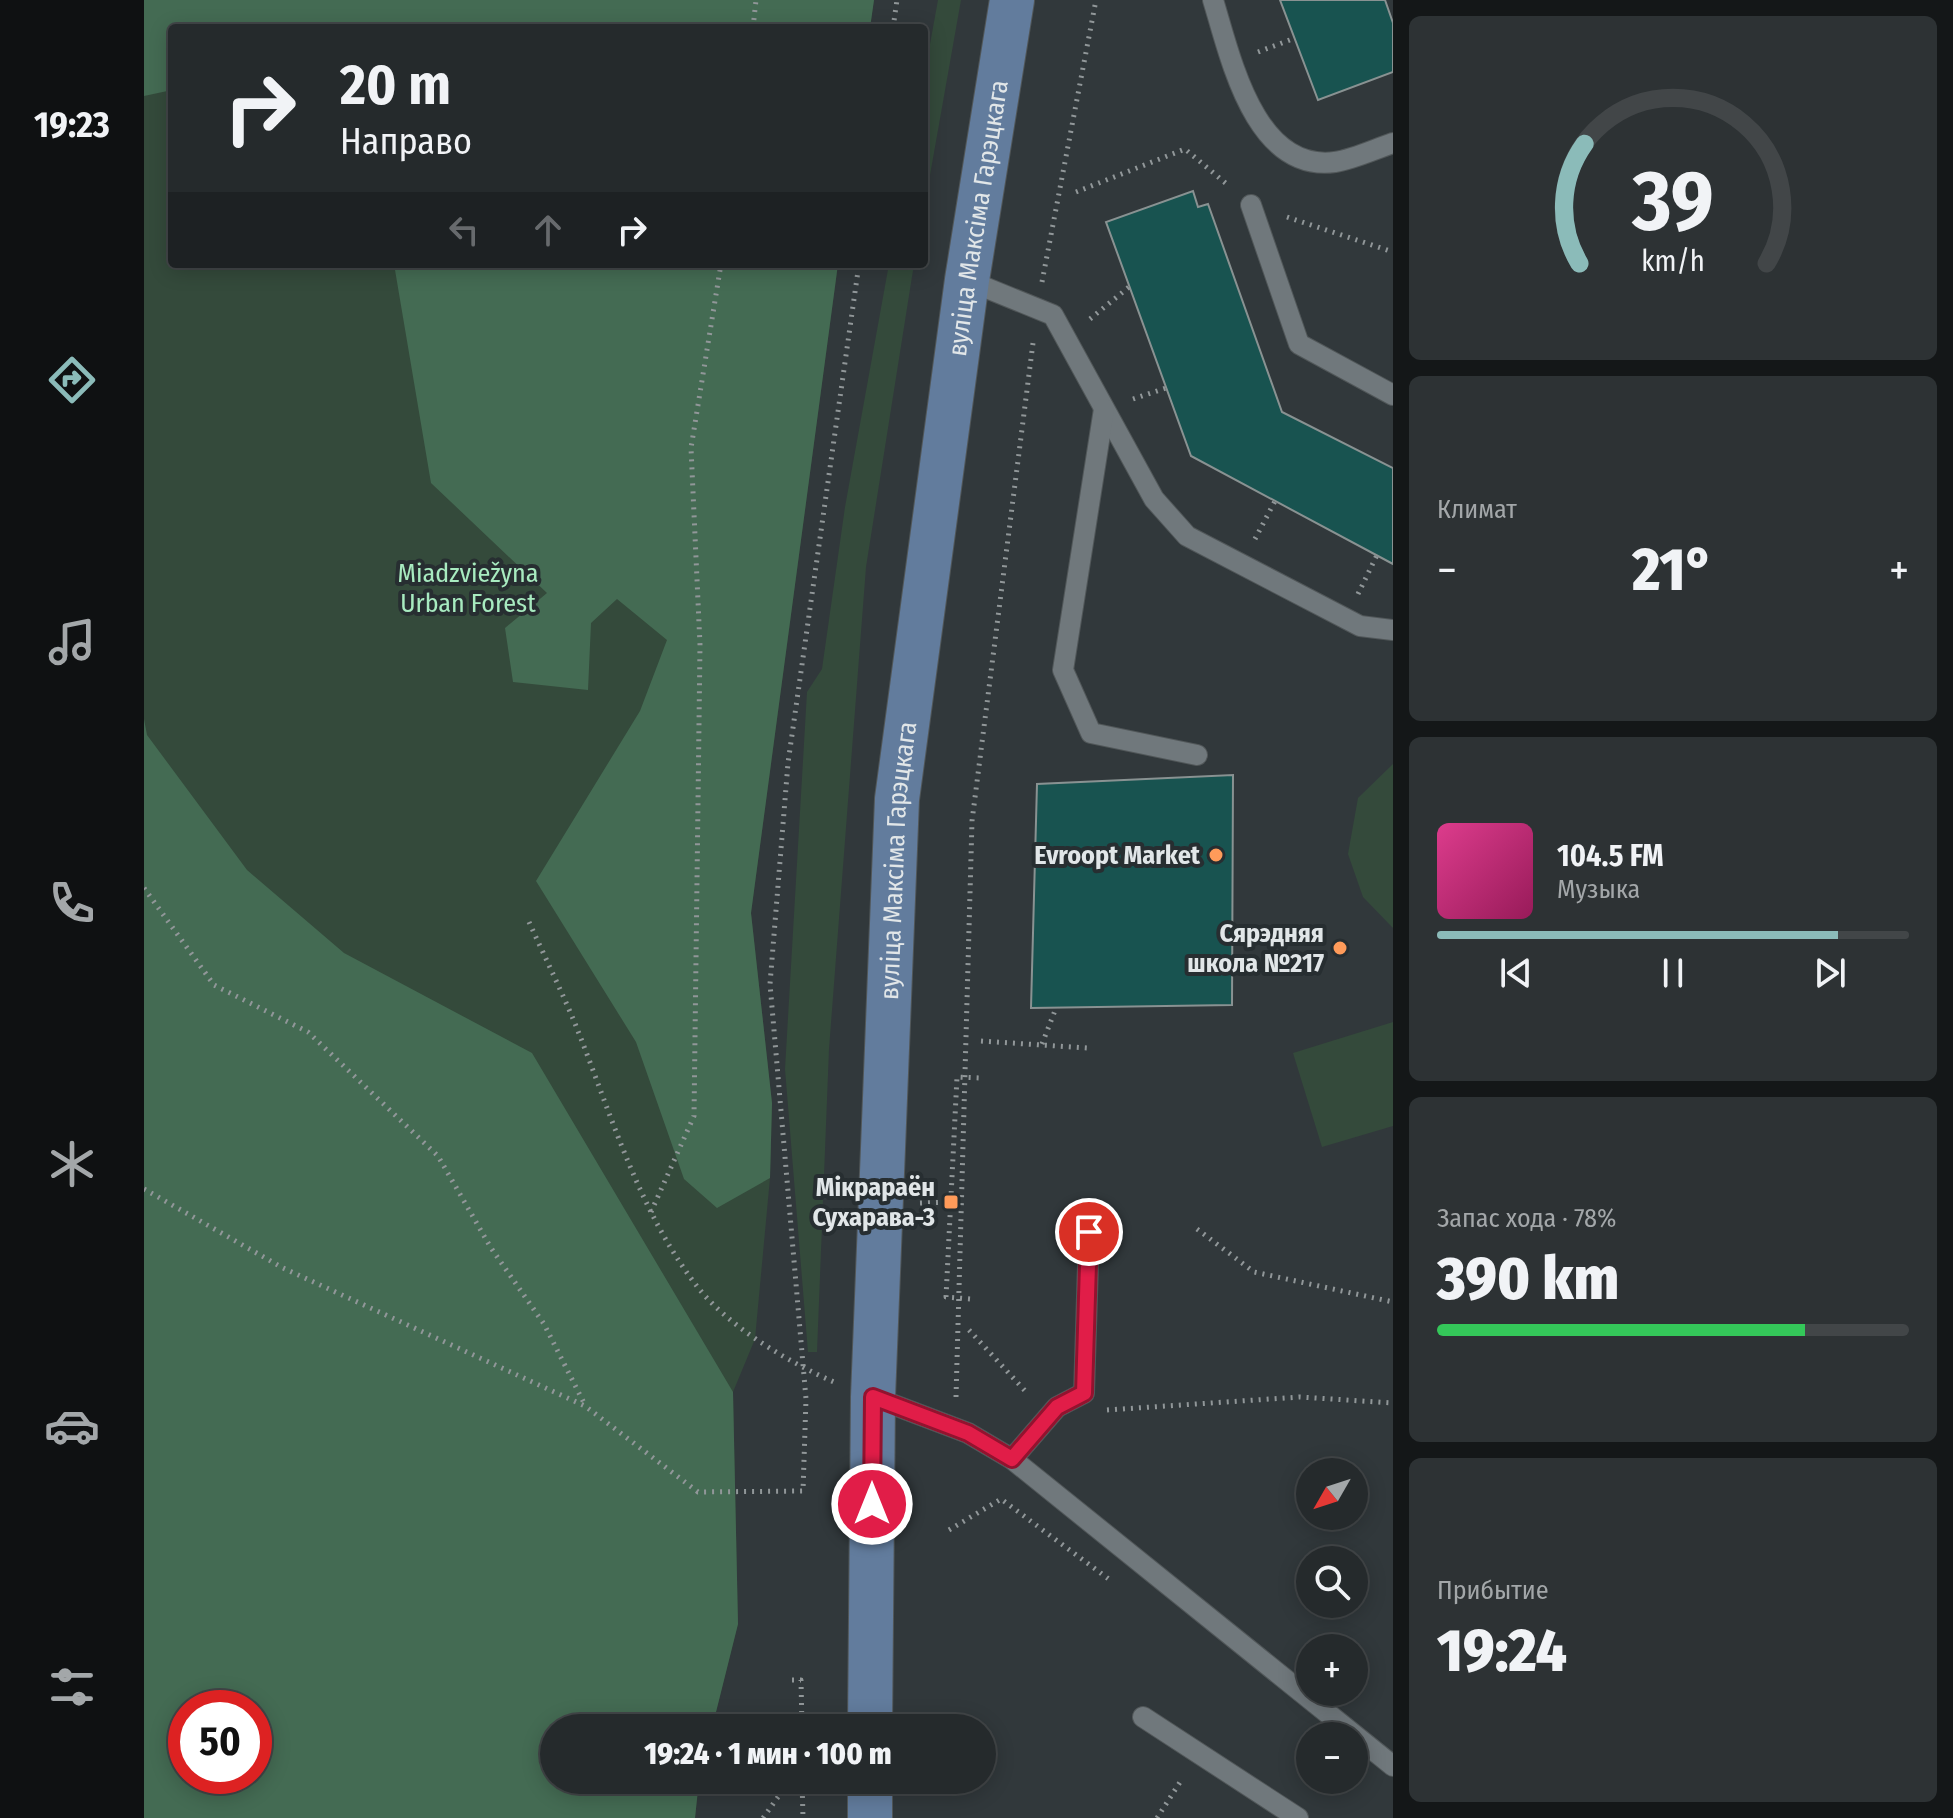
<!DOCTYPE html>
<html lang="ru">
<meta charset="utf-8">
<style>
body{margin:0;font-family:"Fira Sans Condensed",sans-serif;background:#2d3234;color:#f1f3f6;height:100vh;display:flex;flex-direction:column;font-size:30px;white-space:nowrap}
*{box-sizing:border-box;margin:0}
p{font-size:26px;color:#a3a7a9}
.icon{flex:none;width:44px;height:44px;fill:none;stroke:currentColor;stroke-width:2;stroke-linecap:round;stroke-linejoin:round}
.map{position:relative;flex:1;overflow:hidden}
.drawer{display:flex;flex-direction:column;gap:16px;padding:16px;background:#141718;width:560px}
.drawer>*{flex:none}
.hud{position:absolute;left:24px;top:24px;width:760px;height:244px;border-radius:8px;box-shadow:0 4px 20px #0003,0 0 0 2px #424648;background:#252a2c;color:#f1f3f6;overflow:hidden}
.needle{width:52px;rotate:231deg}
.controls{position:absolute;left:1152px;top:1458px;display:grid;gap:16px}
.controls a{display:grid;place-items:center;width:72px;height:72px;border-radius:50%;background:#252a2c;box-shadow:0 4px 20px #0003,0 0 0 2px #424648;font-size:40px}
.speed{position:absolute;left:24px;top:1690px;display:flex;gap:16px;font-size:40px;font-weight:700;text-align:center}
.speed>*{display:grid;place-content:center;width:104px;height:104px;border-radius:50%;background:#252a2c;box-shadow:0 4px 20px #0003,0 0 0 2px #424648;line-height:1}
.speed .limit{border:12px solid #d22;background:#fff;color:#111}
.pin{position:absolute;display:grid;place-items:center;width:68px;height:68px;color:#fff;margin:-34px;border:4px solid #fff;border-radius:50%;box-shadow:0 2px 8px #0007}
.me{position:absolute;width:88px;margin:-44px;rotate:0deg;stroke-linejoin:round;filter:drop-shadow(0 0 6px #0008)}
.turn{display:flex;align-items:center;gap:28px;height:168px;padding:0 40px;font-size:36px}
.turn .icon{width:104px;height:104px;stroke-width:2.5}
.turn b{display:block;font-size:56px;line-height:68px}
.lanes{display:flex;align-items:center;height:76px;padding:0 40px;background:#0003;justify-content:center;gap:40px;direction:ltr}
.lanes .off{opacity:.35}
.big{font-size:60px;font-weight:800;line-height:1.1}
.drawer .card{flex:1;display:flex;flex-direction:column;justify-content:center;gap:12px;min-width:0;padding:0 28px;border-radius:12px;background:#2d3234}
.drawer .dial{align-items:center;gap:0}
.dial svg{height:208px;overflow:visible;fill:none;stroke:#424648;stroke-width:7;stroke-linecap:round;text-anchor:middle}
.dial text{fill:#f1f3f6;stroke:none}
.song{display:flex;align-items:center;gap:24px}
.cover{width:96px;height:96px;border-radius:12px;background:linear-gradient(135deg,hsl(330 70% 55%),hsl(330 70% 35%))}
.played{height:8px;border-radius:4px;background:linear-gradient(90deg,#8bbbb9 85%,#424648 85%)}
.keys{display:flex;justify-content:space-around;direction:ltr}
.heat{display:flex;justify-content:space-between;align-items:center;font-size:44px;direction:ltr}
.charge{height:12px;border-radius:6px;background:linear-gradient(90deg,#34c759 78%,#424648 0)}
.trip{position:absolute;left:396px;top:1714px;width:456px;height:80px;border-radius:40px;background:#252a2c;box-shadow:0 4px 20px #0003,0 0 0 2px #424648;font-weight:800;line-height:80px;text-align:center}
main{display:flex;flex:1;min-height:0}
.tabs{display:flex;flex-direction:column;width:144px;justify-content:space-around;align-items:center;background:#0f1112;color:#a3a7a9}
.tabs .icon{width:56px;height:56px}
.tabs .selected{color:#8bbbb9}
.tabs b{font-size:36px;color:#f1f3f6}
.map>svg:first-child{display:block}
</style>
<main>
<nav class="tabs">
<b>19:23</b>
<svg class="icon selected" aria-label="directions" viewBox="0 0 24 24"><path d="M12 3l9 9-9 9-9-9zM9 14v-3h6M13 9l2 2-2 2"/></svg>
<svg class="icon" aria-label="music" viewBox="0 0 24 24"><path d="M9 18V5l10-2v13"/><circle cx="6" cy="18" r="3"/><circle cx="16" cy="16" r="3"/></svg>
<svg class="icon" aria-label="phone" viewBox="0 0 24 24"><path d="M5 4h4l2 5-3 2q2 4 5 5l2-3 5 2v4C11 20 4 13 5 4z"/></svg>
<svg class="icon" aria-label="climate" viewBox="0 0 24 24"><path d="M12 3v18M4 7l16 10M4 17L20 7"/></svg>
<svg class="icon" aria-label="car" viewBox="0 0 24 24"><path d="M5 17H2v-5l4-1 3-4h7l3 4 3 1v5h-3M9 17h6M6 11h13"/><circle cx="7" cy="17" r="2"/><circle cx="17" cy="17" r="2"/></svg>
<svg class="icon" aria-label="filters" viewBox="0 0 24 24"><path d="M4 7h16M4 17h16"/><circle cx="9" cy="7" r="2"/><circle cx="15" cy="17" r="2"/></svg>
</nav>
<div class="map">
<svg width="1249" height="1818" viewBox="0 0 1249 1818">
<rect width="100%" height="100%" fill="#31383b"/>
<g fill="#344a3b" fill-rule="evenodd">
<path d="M 0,0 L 730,0 L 726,28 L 28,28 L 28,264 L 694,264 L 607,913 L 628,1103 L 626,1178 L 611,1339 L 589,1392 L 594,1624 L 568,1728 L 410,1728 L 410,1780 L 555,1780 L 551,1818 L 0,1818 ZM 42,1708 L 110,1708 L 110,1776 L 42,1776 Z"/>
<path d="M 794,0 L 817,0 L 780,209 L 780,77 Z"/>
<path d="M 745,264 L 770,264 L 722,567 L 685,1049 L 673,1352 L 664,1352 L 641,1069 L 663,692 L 678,669 L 701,507 Z"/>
<path d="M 1249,764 L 1249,928 L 1219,897 L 1204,854 L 1214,798 Z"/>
<path d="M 1249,1022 L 1249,1126 L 1178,1147 L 1149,1053 Z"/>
</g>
<g fill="#446b53" fill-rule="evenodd">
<path d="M 0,0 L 730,0 L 726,28 L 28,28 L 28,90 L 0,96 Z"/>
<path d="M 250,264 L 694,264 L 607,913 L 628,1103 L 626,1178 L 573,1208 L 540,1179 L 492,1042 L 392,881 L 496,711 L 523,640 L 473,599 L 447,623 L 444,690 L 369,682 L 361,628 L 403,593 L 287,483 Z"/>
<path d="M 0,719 L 3,735 L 103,870 L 200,953 L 388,1053 L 589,1392 L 594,1624 L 568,1728 L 410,1728 L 410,1780 L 555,1780 L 551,1818 L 0,1818 ZM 42,1708 L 110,1708 L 110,1776 L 42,1776 Z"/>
</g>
<g fill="#185350" stroke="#899292" stroke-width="2">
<path d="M 1136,0 L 1241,0 L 1249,23 L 1249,72 L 1174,100 Z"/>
<path d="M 1049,191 L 1054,207 L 1064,204 L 1138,412 L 1249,468 L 1249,564 L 1047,456 L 962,222 Z"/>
<path d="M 1089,775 L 1088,1005 L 887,1008 L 893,784 Z"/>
</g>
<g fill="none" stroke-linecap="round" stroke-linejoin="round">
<g stroke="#515759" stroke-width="22">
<g id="lane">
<path d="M 1069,0 C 1086,55 1110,173 1191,162 C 1210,159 1231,149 1249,143"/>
<path d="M 1107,205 L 1155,344 L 1249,395"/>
<path d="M 823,280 L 909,315 L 1010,499 L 1043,536 L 1216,626 L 1249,630"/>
<path d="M 960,409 L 919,670 L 947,733 L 1053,755"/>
<path d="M 729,1397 L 824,1433 L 868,1459 L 1249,1766"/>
<path d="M 868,1459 L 913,1407 L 940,1393 L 945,1232"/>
<path d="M 999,1717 L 1154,1818"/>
</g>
</g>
<g stroke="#515759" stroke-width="46">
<g id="secondary">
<path id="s1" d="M 726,1728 L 729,1397 L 753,799 L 823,280 L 868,0"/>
<path d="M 726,1818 L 726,1780"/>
</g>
</g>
<g stroke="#919799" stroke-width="5" stroke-dasharray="2 6" stroke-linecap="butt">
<path d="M 609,28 L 612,0"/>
<path d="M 749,28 L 753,0"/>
<path d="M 1114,52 L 1151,38"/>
<path d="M 932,192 L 1041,149 L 1085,186"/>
<path d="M 1143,217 L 1249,252"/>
<path d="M 898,282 L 952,0"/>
<path d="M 946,319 L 985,287"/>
<path d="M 989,399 L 1022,388"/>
<path d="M 1111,539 L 1131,501"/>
<path d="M 1214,594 L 1233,555"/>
<path d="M 0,888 L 70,985 L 164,1032 L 294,1156 L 347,1248 L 400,1324 L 441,1405"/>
<path d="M 385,922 C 400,955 416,988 430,1021 C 466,1110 493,1208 552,1285 C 583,1326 644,1362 690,1382"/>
<path d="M 837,1041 L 943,1048"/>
<path d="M 898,1044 L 912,1008"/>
<path d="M 0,1189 L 139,1268 L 441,1406 L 554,1492 L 659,1491 L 662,1399 L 626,984 L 644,763 L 715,264"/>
<path d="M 776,1203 L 807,1202"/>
<path d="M 507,1212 L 550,1116 L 556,645 L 547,448 L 577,264"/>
<path d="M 1053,1229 L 1110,1272 L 1249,1302"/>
<path d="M 826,1299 L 802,1297 L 813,1077 L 837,1078"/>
<path d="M 825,1330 L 884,1394"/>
<path d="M 812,1397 L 828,821 L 889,343"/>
<path d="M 963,1410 L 1156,1397 L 1249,1403"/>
<path d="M 805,1530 L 857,1499 L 966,1580"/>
<path d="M 648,1680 L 657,1680 L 658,1728"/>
<path d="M 658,1780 L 659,1818"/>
<path d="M 619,1818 L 646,1780"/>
<path d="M 1013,1818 L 1038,1779"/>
</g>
<use href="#lane" stroke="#70787c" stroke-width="20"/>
<use href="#secondary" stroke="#627c9d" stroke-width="44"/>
</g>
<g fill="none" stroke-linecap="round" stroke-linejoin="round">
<g stroke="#92132f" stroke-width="20">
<path id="route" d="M 728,1504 L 729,1397 L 824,1433 L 868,1459 L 913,1407 L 940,1393 L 945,1232"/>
</g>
<use href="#route" stroke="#e11d48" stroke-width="14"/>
</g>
<g fill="#ff9b5a" stroke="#272e31" stroke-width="3">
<circle cx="1072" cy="855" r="8"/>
<circle cx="1196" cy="948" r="8"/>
<rect x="799" y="1194" width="16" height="16" rx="4"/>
</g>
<g text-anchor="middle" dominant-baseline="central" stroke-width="8" stroke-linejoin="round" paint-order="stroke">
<g font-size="26" fill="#e1e6e8" stroke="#272e31">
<text stroke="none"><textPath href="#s1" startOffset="1516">вуліца Максіма Гарэцкага</textPath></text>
<text stroke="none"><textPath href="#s1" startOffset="868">вуліца Максіма Гарэцкага</textPath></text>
</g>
<g font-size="26" fill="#a8ebc0" stroke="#272e31">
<text x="324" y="573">Miadzviežyna<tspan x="324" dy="30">Urban Forest</tspan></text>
</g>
<g font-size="26" font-weight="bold" fill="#e1e6e8" stroke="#272e31" text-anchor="end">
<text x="1056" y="855">Evroopt Market</text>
<text x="1180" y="933">Сярэдняя<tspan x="1180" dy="30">школа №217</tspan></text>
<text x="791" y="1187">Мікрараён<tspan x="791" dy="30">Сухарава-3</tspan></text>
</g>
</g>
</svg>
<div class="controls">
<a><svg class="needle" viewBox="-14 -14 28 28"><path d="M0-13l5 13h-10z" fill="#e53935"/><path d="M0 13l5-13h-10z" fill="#a3a7a9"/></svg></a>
<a><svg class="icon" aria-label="search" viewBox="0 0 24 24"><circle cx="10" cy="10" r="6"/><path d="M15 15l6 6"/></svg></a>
<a>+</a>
<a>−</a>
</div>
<div class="speed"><div class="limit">50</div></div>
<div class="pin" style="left:945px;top:1232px;background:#d93025"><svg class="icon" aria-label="arrive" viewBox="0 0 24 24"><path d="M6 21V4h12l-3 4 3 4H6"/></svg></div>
<svg class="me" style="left:728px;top:1504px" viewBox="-20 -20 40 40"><circle r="17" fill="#e11d48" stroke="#fff" stroke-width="3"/><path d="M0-11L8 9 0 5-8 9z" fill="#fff"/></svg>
<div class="trip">19:24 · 1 мин · 100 m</div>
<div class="hud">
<div class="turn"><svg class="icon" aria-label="right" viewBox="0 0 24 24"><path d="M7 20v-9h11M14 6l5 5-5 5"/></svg><div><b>20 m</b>Направо</div></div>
<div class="lanes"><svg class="icon off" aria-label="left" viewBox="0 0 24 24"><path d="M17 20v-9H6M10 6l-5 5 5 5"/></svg><svg class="icon off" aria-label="ahead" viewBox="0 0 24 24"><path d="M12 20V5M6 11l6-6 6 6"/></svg><svg class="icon" aria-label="right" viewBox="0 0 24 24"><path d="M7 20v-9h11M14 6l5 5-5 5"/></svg></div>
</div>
</div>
<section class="drawer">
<div class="card dial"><svg viewBox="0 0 100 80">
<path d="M14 69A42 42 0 1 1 86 69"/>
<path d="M14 69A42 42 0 0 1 16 23" stroke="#8bbbb9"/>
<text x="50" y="56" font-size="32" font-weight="700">39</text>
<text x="50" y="72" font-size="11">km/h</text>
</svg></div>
<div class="card"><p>Климат</p>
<div class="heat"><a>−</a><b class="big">21°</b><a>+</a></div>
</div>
<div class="card">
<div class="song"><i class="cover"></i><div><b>104.5 FM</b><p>Музыка</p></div></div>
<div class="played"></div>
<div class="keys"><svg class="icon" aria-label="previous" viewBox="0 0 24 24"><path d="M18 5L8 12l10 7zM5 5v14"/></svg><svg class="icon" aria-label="pause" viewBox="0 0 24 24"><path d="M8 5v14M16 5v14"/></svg><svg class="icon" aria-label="next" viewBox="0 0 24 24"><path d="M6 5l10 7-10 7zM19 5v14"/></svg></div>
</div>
<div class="card"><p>Запас хода · 78%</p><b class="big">390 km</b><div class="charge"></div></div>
<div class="card"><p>Прибытие</p><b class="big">19:24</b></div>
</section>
</main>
